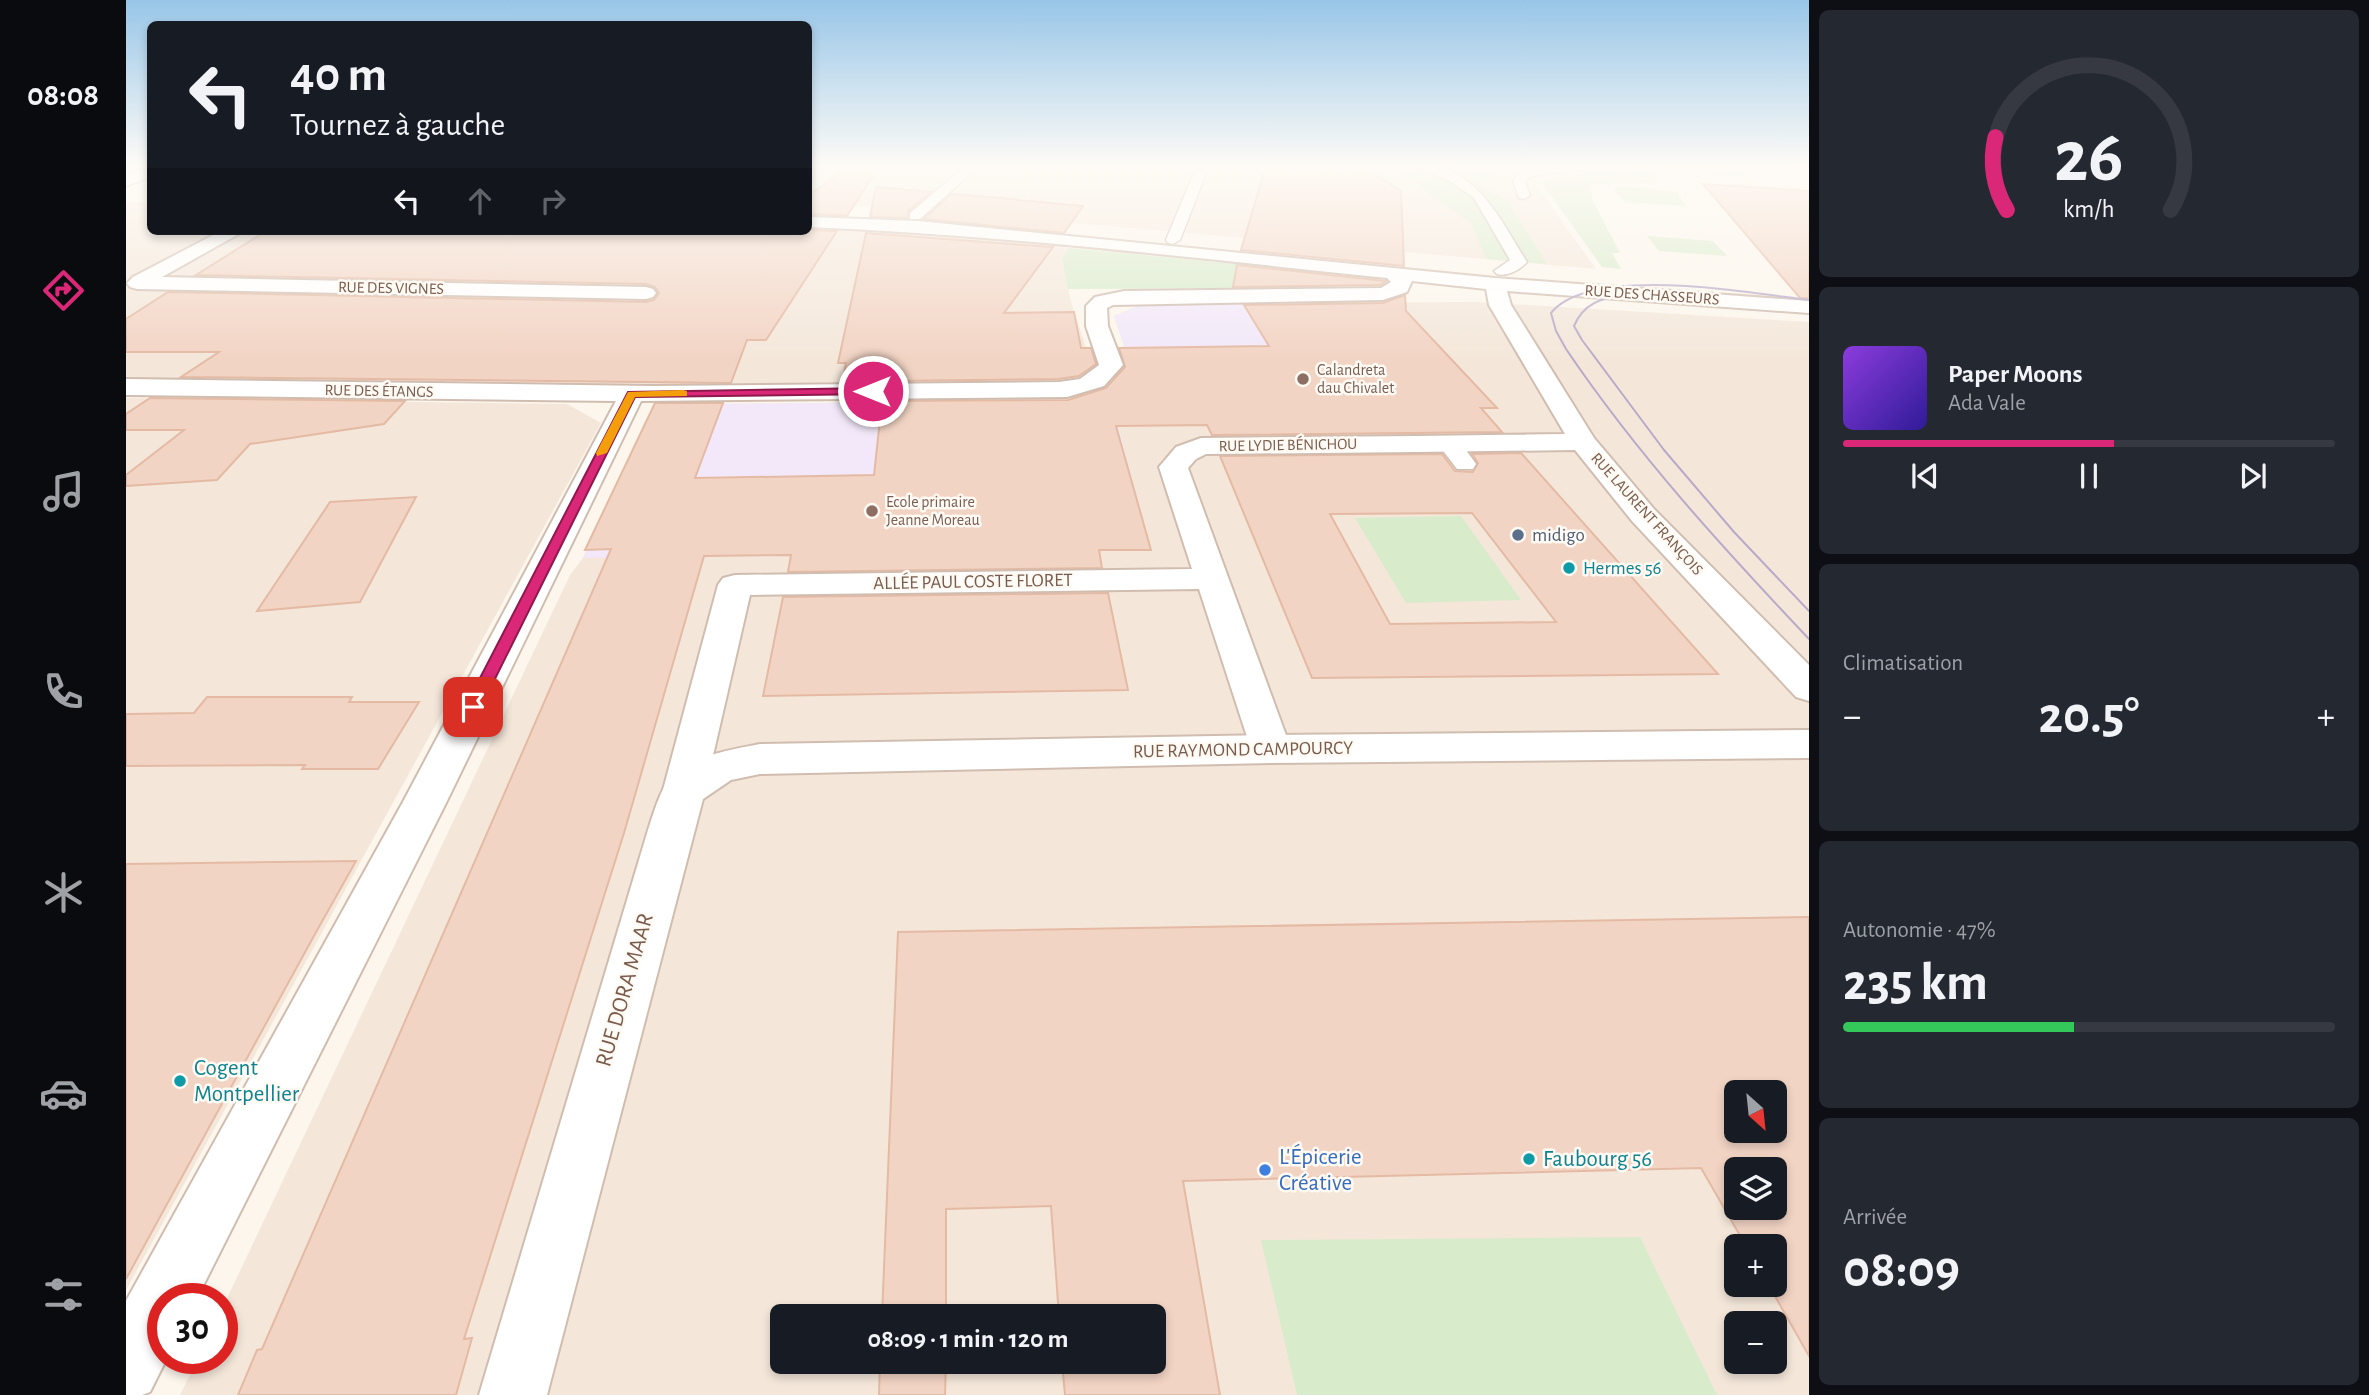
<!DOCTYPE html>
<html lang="fr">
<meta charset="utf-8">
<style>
body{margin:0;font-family:"Alegreya Sans",sans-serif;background:#242831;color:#f1f3f6;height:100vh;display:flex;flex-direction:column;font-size:26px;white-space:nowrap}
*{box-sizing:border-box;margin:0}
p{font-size:23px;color:#9ea1a6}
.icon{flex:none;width:38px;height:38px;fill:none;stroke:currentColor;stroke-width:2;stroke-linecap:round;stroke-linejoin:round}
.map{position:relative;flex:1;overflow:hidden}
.sheet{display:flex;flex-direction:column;gap:10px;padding:10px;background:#0d0f14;width:560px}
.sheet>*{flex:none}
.hud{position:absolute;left:21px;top:21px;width:665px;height:214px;border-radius:10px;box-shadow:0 4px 10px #0003;background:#171b24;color:#f1f3f6;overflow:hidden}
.needle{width:46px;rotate:153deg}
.controls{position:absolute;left:1598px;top:1080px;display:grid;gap:14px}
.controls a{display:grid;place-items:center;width:63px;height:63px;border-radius:10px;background:#171b24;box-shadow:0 4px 10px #0003;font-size:35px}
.speed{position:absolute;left:21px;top:1283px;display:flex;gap:14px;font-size:35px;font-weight:700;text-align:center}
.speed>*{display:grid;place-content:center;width:91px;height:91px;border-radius:50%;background:#171b24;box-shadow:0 4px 10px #0003;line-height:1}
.speed .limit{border:10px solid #d22;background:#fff;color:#111}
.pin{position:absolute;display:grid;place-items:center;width:60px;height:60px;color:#fff;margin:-30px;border-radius:14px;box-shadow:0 4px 10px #0006}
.me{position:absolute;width:77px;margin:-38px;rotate:270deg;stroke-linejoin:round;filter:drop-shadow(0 0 5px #0008)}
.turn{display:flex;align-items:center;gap:24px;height:147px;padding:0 28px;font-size:32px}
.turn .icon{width:91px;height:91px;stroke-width:2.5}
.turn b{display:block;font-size:49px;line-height:60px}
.lanes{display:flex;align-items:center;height:66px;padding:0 28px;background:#0003;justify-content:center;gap:35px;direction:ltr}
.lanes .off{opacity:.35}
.big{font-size:52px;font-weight:600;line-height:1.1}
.sheet .tile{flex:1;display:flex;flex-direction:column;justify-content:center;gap:10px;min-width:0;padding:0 24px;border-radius:10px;background:#242831}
.sheet .dial{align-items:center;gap:0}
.dial svg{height:182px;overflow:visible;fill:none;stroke:#363941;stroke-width:7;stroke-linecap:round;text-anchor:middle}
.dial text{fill:#f1f3f6;stroke:none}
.song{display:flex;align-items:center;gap:21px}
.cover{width:84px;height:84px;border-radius:10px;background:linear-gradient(135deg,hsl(270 70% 55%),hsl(250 70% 35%))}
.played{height:7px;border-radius:4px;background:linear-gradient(90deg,#db2777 55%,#363941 55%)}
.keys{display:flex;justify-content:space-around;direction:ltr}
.heat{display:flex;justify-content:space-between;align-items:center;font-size:38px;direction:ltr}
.charge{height:10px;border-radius:5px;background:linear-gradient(90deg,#34c759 47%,#363941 0)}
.trip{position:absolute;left:644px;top:1304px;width:396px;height:70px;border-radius:10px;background:#171b24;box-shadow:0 4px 10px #0003;font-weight:600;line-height:70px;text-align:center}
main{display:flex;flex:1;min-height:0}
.menu{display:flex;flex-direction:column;width:126px;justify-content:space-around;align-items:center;background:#090b0e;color:#9ea1a6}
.menu .icon{width:49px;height:49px}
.menu .active{color:#db2777}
.menu b{font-size:32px;color:#f1f3f6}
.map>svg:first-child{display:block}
</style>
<main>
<nav class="menu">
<b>08:08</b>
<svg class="icon active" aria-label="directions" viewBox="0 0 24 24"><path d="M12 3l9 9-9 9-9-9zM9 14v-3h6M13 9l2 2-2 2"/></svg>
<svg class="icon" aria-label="music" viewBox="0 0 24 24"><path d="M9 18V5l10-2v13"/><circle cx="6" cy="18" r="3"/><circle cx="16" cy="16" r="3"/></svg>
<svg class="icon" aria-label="phone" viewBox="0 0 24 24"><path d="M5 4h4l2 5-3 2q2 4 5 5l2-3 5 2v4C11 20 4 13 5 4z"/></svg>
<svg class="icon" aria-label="climate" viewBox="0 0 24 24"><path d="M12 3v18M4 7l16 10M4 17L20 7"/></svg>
<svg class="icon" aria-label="car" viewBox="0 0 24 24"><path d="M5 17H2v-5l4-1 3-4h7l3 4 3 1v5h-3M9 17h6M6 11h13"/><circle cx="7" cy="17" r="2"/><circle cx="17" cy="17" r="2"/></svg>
<svg class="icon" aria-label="filters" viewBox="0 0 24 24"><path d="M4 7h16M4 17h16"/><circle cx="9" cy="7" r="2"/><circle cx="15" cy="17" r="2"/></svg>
</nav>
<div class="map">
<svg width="1683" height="1395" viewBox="0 0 1683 1395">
<rect width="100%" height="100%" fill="#fcf6ec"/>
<g fill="#f4e7da" fill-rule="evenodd">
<path d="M 682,165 L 1501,165 L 1425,174 L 1410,179 L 1410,185 L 1470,269 L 777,208 L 683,204 Z"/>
<path d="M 0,202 L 24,204 L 24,231 L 682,231 L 683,228 L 783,231 L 943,248 L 936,260 L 945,302 L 965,363 L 932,380 L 480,385 L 0,378 Z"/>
<path d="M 1351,302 L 1683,322 L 1683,1395 L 54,1395 L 72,1358 L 96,1358 L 96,1309 L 444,575 L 457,558 L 520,422 L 568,404 L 1016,400 L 988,316 L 1017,304 ZM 1610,1092 L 1648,1092 L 1648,1130 L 1610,1130 ZM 1610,1169 L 1648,1169 L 1648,1208 L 1610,1208 ZM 1610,1246 L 1648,1246 L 1648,1284 L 1610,1284 ZM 656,1316 L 1027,1316 L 1027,1362 L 656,1362 ZM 1610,1323 L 1648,1323 L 1648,1362 L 1610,1362 Z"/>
<path d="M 0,398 L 441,404 L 475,423 L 0,1290 Z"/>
</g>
<path fill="#f2e8f9" d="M 1271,302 L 1371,408 L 1280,409 L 992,426 L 1025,550 L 457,558 L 520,422 L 568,404 L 1016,400 L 988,316 L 1017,304 L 1117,303 L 1141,343 L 1191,342 L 1163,303 Z"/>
<g fill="#d8ebca">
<path d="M 1233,165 L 1343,165 L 1368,173 L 1355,185 L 1381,200 L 1421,264 L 1360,259 L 1346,224 L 1267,167 Z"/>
<path d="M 1530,165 L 1609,165 L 1620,177 L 1552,174 Z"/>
<path d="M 1506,166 L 1533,177 L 1527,182 L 1519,183 L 1465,184 L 1466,199 L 1494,253 L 1486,253 L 1495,269 L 1476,267 L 1416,183 L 1431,176 Z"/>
<path d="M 1494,186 L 1550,192 L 1560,206 L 1500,202 L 1487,190 Z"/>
<path d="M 1521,236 L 1587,241 L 1601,256 L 1533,251 Z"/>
<path d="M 943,248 L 1238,276 L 1251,280 L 1251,284 L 1182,288 L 942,289 L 936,259 Z"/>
<path d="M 1335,516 L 1395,600 L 1280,603 L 1229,518 Z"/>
<path d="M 1514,1237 L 1591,1395 L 1171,1395 L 1135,1240 Z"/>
</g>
<g fill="#f2d4c4" stroke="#e4baa4" stroke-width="2" fill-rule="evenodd">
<path d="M 725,165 L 754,165 L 721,216 L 682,214 L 682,196 Z"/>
<path d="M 1139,169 L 1245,171 L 1275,191 L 1278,266 L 1115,250 Z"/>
<path d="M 1577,184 L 1683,191 L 1683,298 L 1674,298 Z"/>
<path d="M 750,187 L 805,192 L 782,211 L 781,218 L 744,217 Z"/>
<path d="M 825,194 L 841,195 L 957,206 L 938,233 L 798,219 Z"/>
<path d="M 682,230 L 711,231 L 640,340 L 621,340 L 605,383 L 55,377 L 93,352 L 0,352 L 0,319 L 42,292 L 520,302 L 528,300 L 533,293 L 529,287 L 520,284 L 70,275 L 140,231 Z"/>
<path d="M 740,233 L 927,247 L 878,313 L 948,312 L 955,348 L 965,348 L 970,364 L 953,376 L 933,379 L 758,381 L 759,373 L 718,373 L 720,363 L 712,363 Z"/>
<path d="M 1111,265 L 1260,281 L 1261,281 L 1254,285 L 1107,287 Z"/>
<path d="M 1279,295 L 1280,311 L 1371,408 L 1355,408 L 1376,432 L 1086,435 L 1081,425 L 990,426 L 1025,550 L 973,550 L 976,568 L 662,572 L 665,555 L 578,556 L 498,833 L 338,1339 L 346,1338 L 330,1395 L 112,1395 L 131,1350 L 136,1349 L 485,549 L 459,550 L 529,403 L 597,403 L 569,478 L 748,475 L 756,401 L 942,400 L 980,388 L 999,367 L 993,348 L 1143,346 L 1118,305 L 1257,303 Z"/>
<path d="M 24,398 L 279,401 L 258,424 L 124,444 L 91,480 L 0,486 L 0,475 L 58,430 L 0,430 L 0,414 Z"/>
<path d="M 1395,453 L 1592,674 L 1186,678 L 1094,456 L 1316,454 L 1329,471 L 1347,472 L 1352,463 L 1346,454 ZM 1346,513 L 1430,622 L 1264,624 L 1204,514 Z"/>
<path d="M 290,497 L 234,602 L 131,611 L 204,502 Z"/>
<path d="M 982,593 L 1002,690 L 637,696 L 657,597 Z"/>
<path d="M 81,697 L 226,697 L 223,702 L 293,702 L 252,769 L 176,769 L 179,765 L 0,766 L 0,714 L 68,713 Z"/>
<path d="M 230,861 L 189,934 L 0,1279 L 0,864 Z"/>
<path d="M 1683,917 L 1683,1356 L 1642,1284 L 1648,1284 L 1648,1246 L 1620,1246 L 1575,1168 L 1057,1181 L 1094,1395 L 939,1395 L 936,1362 L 1027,1362 L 1027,1316 L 933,1316 L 925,1206 L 820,1209 L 820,1316 L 756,1316 L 772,932 ZM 1610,1092 L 1648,1092 L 1648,1130 L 1610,1130 ZM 1610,1169 L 1648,1169 L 1648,1208 L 1610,1208 Z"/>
<path d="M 754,1362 L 820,1362 L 819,1395 L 753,1395 Z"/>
</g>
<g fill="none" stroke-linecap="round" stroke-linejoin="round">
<g stroke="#d0bdb0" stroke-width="3">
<g id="service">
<path d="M 841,165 L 854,165 L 794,219 L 784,219 L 784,213 Z"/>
<path d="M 1284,165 C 1348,160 1372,216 1401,262 C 1394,270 1381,277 1371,274 L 1368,271 L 1384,260 L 1348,198 L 1324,181 Z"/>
<path d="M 1436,165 L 1465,165 L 1459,169 L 1405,176 L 1399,182 L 1404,195 L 1398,199 L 1393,198 L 1387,181 L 1397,170 Z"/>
<path d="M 1074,169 L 1080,173 L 1054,240 L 1047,244 L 1042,243 L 1040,240 L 1068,173 Z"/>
<path d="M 1322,437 C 1334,440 1343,454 1350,464 L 1347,469 L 1331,469 L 1311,443 L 1314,438 Z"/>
</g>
</g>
<g stroke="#d0bdb0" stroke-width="4">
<path id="pedestrian" d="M 1291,436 L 1301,438 L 1305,444 L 1301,450 L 1291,452 L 1080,454 L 1070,459 L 1062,468 L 1165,749 L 1159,759 L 1145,763 L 1131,759 L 1125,749 L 1073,589 L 624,595 L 579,790 L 573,801 L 558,806 L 543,801 L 537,790 L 592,585 L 597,578 L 609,575 L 1066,569 L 1033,467 L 1050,447 L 1075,438 Z"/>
</g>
<g stroke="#d0bdb0" stroke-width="4">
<g id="minor">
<path d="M 24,167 L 24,177 L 0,186 L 0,175 Z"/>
<path d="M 682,217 L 792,221 L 1369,278 L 1683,301 L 1683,313 L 1381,291 L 1385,305 L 1468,438 L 1528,509 L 1683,665 L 1683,701 L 1670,697 L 1506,521 L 1449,450 L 1291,452 L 1281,450 L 1277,444 L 1281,438 L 1291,436 L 1439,434 L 1363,305 L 1360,289 L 1286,281 L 1281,292 L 1257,300 L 987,305 L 981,308 L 982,326 L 997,365 L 978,386 L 941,397 L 515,401 L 320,803 L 71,1298 L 37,1298 L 37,1358 L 41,1358 L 24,1392 L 16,1395 L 0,1395 L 0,1301 L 277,802 L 490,401 L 0,395 L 0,379 L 526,386 L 933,382 L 954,379 L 973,365 L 960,326 L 960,306 L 969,297 L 998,291 L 1255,288 L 1265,282 L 1261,278 C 1068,258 876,235 682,227 Z"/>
<path d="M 95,231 L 118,231 L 36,277 L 520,287 L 527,289 L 530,293 L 527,297 L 520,299 L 11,289 L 4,287 L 1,283 L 7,277 Z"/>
<path d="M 1683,730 L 1683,758 L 1145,763 L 634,774 L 605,780 L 577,799 L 421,1395 L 353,1395 L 513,860 C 519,842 532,790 544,779 C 568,755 603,750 634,744 L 1145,735 Z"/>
</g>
</g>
<use href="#service" fill="#fff" fill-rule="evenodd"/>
<use href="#pedestrian" fill="#fff" fill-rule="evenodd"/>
<use href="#minor" fill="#fff" fill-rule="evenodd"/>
<g stroke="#b8a9c8" stroke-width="2">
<path d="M 1498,295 C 1475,298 1457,304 1448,326 L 1456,340 L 1538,450 L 1608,532 L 1683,611"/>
<path d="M 1683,300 C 1624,293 1465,264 1425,313 L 1430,331 L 1440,349 C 1511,454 1596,547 1683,639"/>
</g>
</g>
<linearGradient id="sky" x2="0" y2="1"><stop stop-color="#98c6e8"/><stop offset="0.46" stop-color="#fefbf6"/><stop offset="1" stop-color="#fefbf6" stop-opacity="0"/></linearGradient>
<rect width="1683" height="360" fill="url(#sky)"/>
<path fill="#db2777" stroke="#8e194d" stroke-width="2" d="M 747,388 L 752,391 L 751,394 L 509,397 L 355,707 L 347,712 L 341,711 L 339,707 L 502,392 Z"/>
<path fill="#f59e0b" d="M 557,390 L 561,391 L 561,396 L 509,397 L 481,453 L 471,456 L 470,453 L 502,392 Z"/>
<g fill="#8d6e63" stroke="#fffaf3" stroke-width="2.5">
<circle cx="1177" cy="379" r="7"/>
<circle cx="746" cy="511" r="7"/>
</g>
<circle fill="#5c6f8a" stroke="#fffaf3" stroke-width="2.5" cx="1392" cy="535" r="7"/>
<g fill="#0f9aa8" stroke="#fffaf3" stroke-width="2.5">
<circle cx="1443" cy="568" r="7"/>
<circle cx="54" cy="1081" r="7"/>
<circle cx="1403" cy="1159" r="7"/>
</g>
<circle fill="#3f7fe0" stroke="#fffaf3" stroke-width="2.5" cx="1139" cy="1170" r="7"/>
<g text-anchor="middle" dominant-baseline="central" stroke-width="5" stroke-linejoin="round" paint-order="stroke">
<g font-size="16" fill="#795c4e" stroke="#fffaf3">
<text transform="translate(265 288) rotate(1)">RUE DES VIGNES</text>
<text transform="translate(1526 295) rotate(4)">RUE DES CHASSEURS</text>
<text transform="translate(253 391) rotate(1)">RUE DES ÉTANGS</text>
<text transform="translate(1162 445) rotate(-1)">RUE LYDIE BÉNICHOU</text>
<text transform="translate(1521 514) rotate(48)">RUE LAURENT FRANÇOIS</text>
</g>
<g font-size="16" fill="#785e54" stroke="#fffaf3" text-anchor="start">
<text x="1191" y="370">Calandreta<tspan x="1191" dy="18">dau Chivalet</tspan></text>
<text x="760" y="502">Ecole primaire<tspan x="760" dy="18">Jeanne Moreau</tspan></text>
</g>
<g font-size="19" fill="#4e5e75" stroke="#fffaf3" text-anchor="start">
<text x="1406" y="535">midigo</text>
</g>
<g font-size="19" fill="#0d838f" stroke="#fffaf3" text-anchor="start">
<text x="1457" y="568">Hermes 56</text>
</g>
<g font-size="19" fill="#795c4e" stroke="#fffaf3">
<text transform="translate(847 582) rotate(-1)">ALLÉE PAUL COSTE FLORET</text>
<text transform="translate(1117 750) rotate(-1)">RUE RAYMOND CAMPOURCY</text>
</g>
<g font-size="23" fill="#795c4e" stroke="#fffaf3">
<text transform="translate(499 990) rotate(-74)">RUE DORA MAAR</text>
</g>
<g font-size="23" fill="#0d838f" stroke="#fffaf3" text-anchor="start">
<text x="68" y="1068">Cogent<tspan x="68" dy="26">Montpellier</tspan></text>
<text x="1417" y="1159">Faubourg 56</text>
</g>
<g font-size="23" fill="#366cbe" stroke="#fffaf3" text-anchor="start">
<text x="1153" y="1157">L'Épicerie<tspan x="1153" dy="26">Créative</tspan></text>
</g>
</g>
</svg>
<div class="controls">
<a><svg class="needle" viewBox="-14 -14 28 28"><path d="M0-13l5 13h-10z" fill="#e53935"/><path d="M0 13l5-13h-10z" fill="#9ea1a6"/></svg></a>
<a><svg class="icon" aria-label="layers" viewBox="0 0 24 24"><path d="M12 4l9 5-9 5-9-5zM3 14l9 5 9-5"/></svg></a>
<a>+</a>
<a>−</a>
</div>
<div class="speed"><div class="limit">30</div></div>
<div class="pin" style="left:347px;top:707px;background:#d93025"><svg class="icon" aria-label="arrive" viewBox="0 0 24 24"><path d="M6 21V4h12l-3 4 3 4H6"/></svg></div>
<svg class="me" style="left:747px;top:391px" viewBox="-20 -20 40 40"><circle r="17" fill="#db2777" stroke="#fff" stroke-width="3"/><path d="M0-11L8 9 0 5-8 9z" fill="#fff"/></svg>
<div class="trip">08:09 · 1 min · 120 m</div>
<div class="hud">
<div class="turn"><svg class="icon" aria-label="left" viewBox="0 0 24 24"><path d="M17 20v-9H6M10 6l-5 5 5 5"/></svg><div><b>40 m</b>Tournez à gauche</div></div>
<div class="lanes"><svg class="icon" aria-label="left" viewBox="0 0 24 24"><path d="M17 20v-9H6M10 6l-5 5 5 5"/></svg><svg class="icon off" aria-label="ahead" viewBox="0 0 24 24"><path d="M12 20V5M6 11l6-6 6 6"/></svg><svg class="icon off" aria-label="right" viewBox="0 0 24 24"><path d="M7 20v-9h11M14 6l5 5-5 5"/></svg></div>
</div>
</div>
<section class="sheet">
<div class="tile dial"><svg viewBox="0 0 100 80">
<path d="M14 69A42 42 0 1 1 86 69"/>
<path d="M14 69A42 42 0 0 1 9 37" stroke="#db2777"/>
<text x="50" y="56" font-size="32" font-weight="700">26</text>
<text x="50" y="72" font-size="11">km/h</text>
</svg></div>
<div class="tile">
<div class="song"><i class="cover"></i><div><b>Paper Moons</b><p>Ada Vale</p></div></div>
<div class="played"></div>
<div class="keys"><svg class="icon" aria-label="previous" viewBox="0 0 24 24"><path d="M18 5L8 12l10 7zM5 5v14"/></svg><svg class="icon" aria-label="pause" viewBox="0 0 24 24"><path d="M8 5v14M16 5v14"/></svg><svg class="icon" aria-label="next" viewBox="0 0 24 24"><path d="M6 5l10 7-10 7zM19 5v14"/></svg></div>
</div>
<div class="tile"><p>Climatisation</p>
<div class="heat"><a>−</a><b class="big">20.5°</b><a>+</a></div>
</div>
<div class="tile"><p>Autonomie · 47%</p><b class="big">235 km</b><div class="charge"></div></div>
<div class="tile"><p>Arrivée</p><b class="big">08:09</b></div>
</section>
</main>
